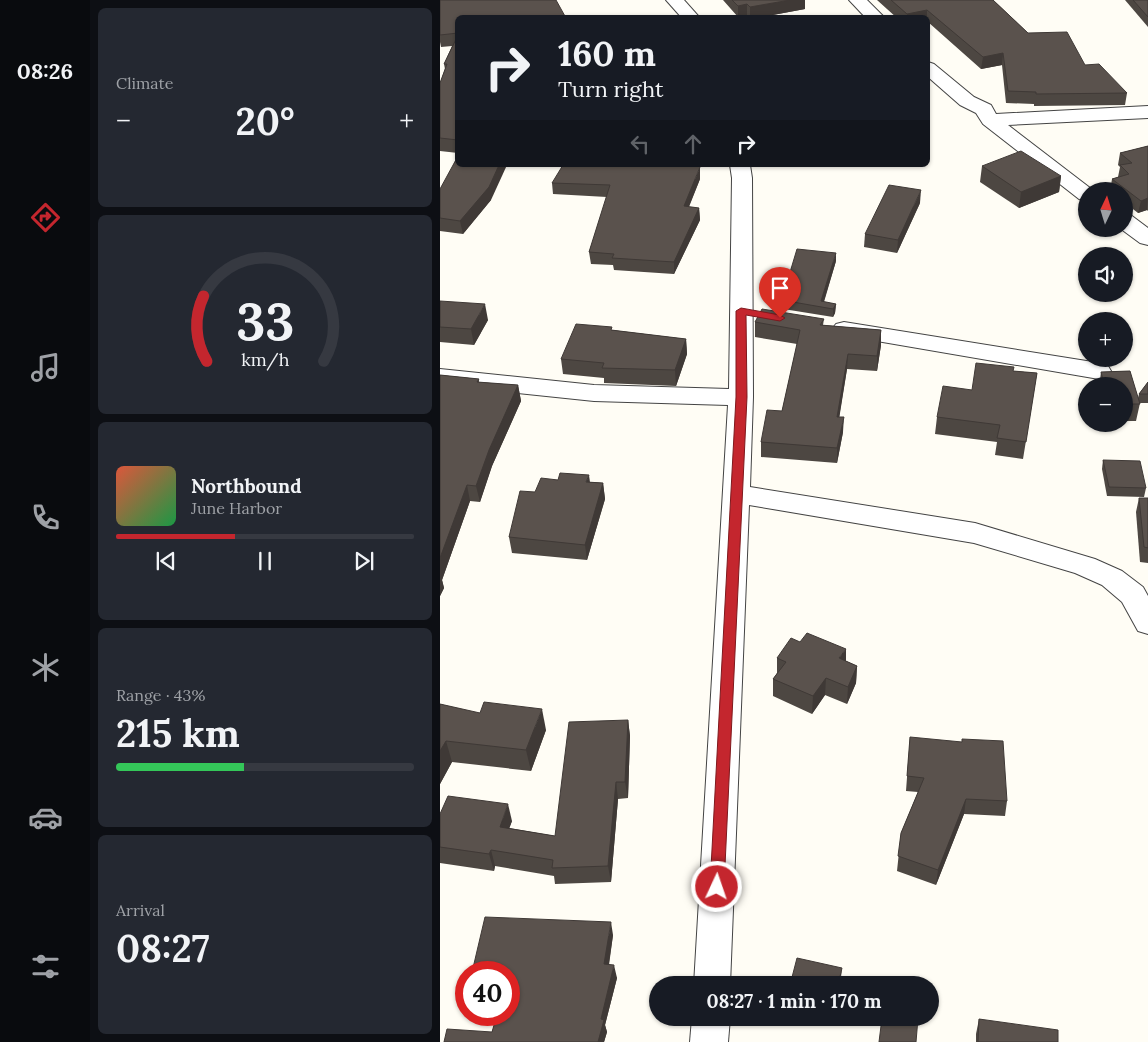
<!DOCTYPE html>
<meta charset="utf-8">
<style>
body{margin:0;font-family:Lora,serif;background:#242831;color:#f1f3f6;height:100vh;display:flex;flex-direction:column;font-size:19px;white-space:nowrap}
*{box-sizing:border-box;margin:0}
p{font-size:16px;color:#9ea1a6}
.icon{flex:none;width:28px;height:28px;fill:none;stroke:currentColor;stroke-width:2;stroke-linecap:round;stroke-linejoin:round}
.map{position:relative;flex:1;overflow:hidden}
.details{display:flex;flex-direction:column;gap:8px;padding:8px;background:#0d0f14;width:350px}
.details>*{flex:none}
.guide{position:absolute;left:15px;top:15px;width:475px;height:152px;border-radius:8px;box-shadow:0 1px 4px #0004;background:#171b24;color:#f1f3f6;overflow:hidden}
.needle{width:32px;rotate:4deg}
.controls{position:absolute;left:638px;top:182px;display:grid;gap:10px}
.controls a{display:grid;place-items:center;width:55px;height:55px;border-radius:50%;background:#171b24;box-shadow:0 1px 4px #0004;font-size:25px}
.speed{position:absolute;left:15px;top:961px;display:flex;gap:10px;font-size:25px;font-weight:700;text-align:center}
.speed>*{display:grid;place-content:center;width:65px;height:65px;border-radius:50%;background:#171b24;box-shadow:0 1px 4px #0004;line-height:1}
.speed .limit{border:8px solid #d22;background:#fff;color:#111}
.pin{position:absolute;display:grid;place-items:center;width:42px;height:42px;color:#fff;margin:-51px -21px;border-radius:50% 50% 50% 0;rotate:-45deg;box-shadow:0 0 5px #0007}
.pin .icon{rotate:45deg}
.me{position:absolute;width:55px;margin:-28px;rotate:3deg;stroke-linejoin:round;filter:drop-shadow(0 0 4px #0008)}
.turn{display:flex;align-items:center;gap:18px;height:105px;padding:0 20px;font-size:22px}
.turn .icon{width:65px;height:65px;stroke-width:2.5}
.turn b{display:block;font-size:35px;line-height:42px}
.lanes{display:flex;align-items:center;height:48px;padding:0 20px;background:#0003;justify-content:center;gap:25px;direction:ltr}
.lanes .off{opacity:.35}
.big{font-size:38px;font-weight:800;line-height:1.1}
.details .tile{flex:1;display:flex;flex-direction:column;justify-content:center;gap:8px;min-width:0;padding:0 18px;border-radius:8px;background:#242831}
.details .dial{align-items:center;gap:0}
.dial svg{height:130px;overflow:visible;fill:none;stroke:#363941;stroke-width:7;stroke-linecap:round;text-anchor:middle}
.dial text{fill:#f1f3f6;stroke:none}
.song{display:flex;align-items:center;gap:15px}
.cover{width:60px;height:60px;border-radius:8px;background:linear-gradient(135deg,hsl(10 70% 55%),hsl(140 70% 35%))}
.played{height:5px;border-radius:2px;background:linear-gradient(90deg,#c4262e 40%,#363941 40%)}
.keys{display:flex;justify-content:space-around;direction:ltr}
.heat{display:flex;justify-content:space-between;align-items:center;font-size:28px;direction:ltr}
.charge{height:8px;border-radius:4px;background:linear-gradient(90deg,#34c759 43%,#363941 0)}
.trip{position:absolute;left:209px;top:976px;width:290px;height:50px;border-radius:25px;background:#171b24;box-shadow:0 1px 4px #0004;font-weight:800;line-height:50px;text-align:center}
main{display:flex;flex:1;min-height:0}
.tab-bar{display:flex;flex-direction:column;width:90px;justify-content:space-around;align-items:center;background:#090b0e;color:#9ea1a6}
.tab-bar .icon{width:35px;height:35px}
.tab-bar .selected{color:#c4262e}
.tab-bar b{font-size:22px;color:#f1f3f6}
.map>svg:first-child{display:block}
</style>
<main>
<nav class="tab-bar">
<b>08:26</b>
<svg class="icon selected" aria-label="directions" viewBox="0 0 24 24"><path d="M12 3l9 9-9 9-9-9zM9 14v-3h6M13 9l2 2-2 2"/></svg>
<svg class="icon" aria-label="music" viewBox="0 0 24 24"><path d="M9 18V5l10-2v13"/><circle cx="6" cy="18" r="3"/><circle cx="16" cy="16" r="3"/></svg>
<svg class="icon" aria-label="phone" viewBox="0 0 24 24"><path d="M5 4h4l2 5-3 2q2 4 5 5l2-3 5 2v4C11 20 4 13 5 4z"/></svg>
<svg class="icon" aria-label="climate" viewBox="0 0 24 24"><path d="M12 3v18M4 7l16 10M4 17L20 7"/></svg>
<svg class="icon" aria-label="car" viewBox="0 0 24 24"><path d="M5 17H2v-5l4-1 3-4h7l3 4 3 1v5h-3M9 17h6M6 11h13"/><circle cx="7" cy="17" r="2"/><circle cx="17" cy="17" r="2"/></svg>
<svg class="icon" aria-label="filters" viewBox="0 0 24 24"><path d="M4 7h16M4 17h16"/><circle cx="9" cy="7" r="2"/><circle cx="15" cy="17" r="2"/></svg>
</nav>
<section class="details">
<div class="tile"><p>Climate</p>
<div class="heat"><a>−</a><b class="big">20°</b><a>+</a></div>
</div>
<div class="tile dial"><svg viewBox="0 0 100 80">
<path d="M14 69A42 42 0 1 1 86 69"/>
<path d="M14 69A42 42 0 0 1 12 29" stroke="#c4262e"/>
<text x="50" y="56" font-size="32" font-weight="700">33</text>
<text x="50" y="72" font-size="11">km/h</text>
</svg></div>
<div class="tile">
<div class="song"><i class="cover"></i><div><b>Northbound</b><p>June Harbor</p></div></div>
<div class="played"></div>
<div class="keys"><svg class="icon" aria-label="previous" viewBox="0 0 24 24"><path d="M18 5L8 12l10 7zM5 5v14"/></svg><svg class="icon" aria-label="pause" viewBox="0 0 24 24"><path d="M8 5v14M16 5v14"/></svg><svg class="icon" aria-label="next" viewBox="0 0 24 24"><path d="M6 5l10 7-10 7zM19 5v14"/></svg></div>
</div>
<div class="tile"><p>Range · 43%</p><b class="big">215 km</b><div class="charge"></div></div>
<div class="tile"><p>Arrival</p><b class="big">08:27</b></div>
</section>
<div class="map">
<svg width="708" height="1042" viewBox="0 0 708 1042">
<rect width="100%" height="100%" fill="#fffdf5"/>
<g fill="none" stroke-linecap="round" stroke-linejoin="round">
<g stroke="#444" stroke-width="2">
<g id="minor">
<path d="M 226,0 L 244,0 L 260,18 L 242,18 Z"/>
<path d="M 409,0 L 427,0 L 445,18 L 426,18 Z"/>
<path d="M 488,62 L 494,64 L 534,97 L 551,105 L 556,114 L 708,106 L 708,118 L 568,125 L 654,191 L 646,191 L 646,201 L 639,199 L 543,124 L 536,113 L 520,105 L 488,77 Z"/>
<path d="M 290,165 L 310,165 L 312,178 L 313,397 L 310,487 L 535,523 L 655,559 L 682,571 L 703,587 L 708,596 L 708,634 L 698,631 L 682,602 L 662,585 L 635,573 L 534,543 L 309,505 L 290,985 L 254,985 L 288,405 L 154,401 L 0,385 L 0,369 L 154,385 L 289,389 L 292,178 Z"/>
<path d="M 684,215 L 692,216 L 708,228 L 708,245 L 700,243 L 681,229 L 684,229 Z"/>
<path d="M 404,322 L 659,363 L 668,366 L 671,371 L 668,376 L 659,379 L 396,334 L 392,329 L 396,324 Z"/>
<path d="M 252,1018 L 290,1018 L 288,1042 L 250,1042 Z"/>
</g>
</g>
<use href="#minor" fill="#fff" fill-rule="evenodd"/>
</g>
<g fill="#4d4742">
<path d="M 0,0 L 18,18 L 18,153 L 0,151 L 0,83 L 5,69 L 4,64 L 12,46 L 1,47 L 0,42 Z"/>
<path d="M 283,0 L 365,0 L 365,9 L 317,18 L 309,18 L 307,16 L 298,17 Z"/>
<path d="M 437,0 L 553,0 L 588,33 L 645,65 L 687,93 L 685,105 L 594,106 L 594,104 L 566,103 L 562,65 L 541,69 L 488,22 L 488,18 L 457,18 Z"/>
<path d="M 685,0 L 708,0 L 708,27 Z"/>
<path d="M 708,146 L 708,211 L 707,210 L 698,213 L 684,202 L 684,191 L 670,191 L 672,179 L 678,177 L 680,167 L 678,165 L 680,153 Z"/>
<path d="M 542,166 L 621,176 L 619,192 L 579,208 L 540,182 Z"/>
<path d="M 260,179 L 249,207 L 259,208 L 260,220 L 234,274 L 174,270 L 173,265 L 151,264 L 149,252 L 167,197 L 113,194 L 112,183 Z"/>
<path d="M 0,189 L 51,200 L 23,234 L 0,231 Z"/>
<path d="M 480,203 L 457,253 L 424,247 L 425,234 Z"/>
<path d="M 396,261 L 384,302 L 396,304 L 395,313 L 393,317 L 331,307 L 330,298 L 345,289 Z"/>
<path d="M 0,301 L 48,320 L 34,345 L 0,342 Z"/>
<path d="M 384,319 L 383,325 L 441,330 L 441,345 L 437,371 L 407,369 L 399,417 L 403,432 L 397,463 L 321,457 L 321,442 L 342,411 L 357,344 L 315,337 L 315,322 Z"/>
<path d="M 172,330 L 246,339 L 247,354 L 236,386 L 164,383 L 164,378 L 123,374 L 121,359 Z"/>
<path d="M 573,371 L 597,373 L 583,459 L 555,455 L 557,442 L 495,434 L 497,417 L 532,390 Z"/>
<path d="M 690,371 L 698,398 L 699,394 L 708,382 L 708,403 L 700,403 L 696,421 L 684,421 L 684,386 L 655,386 L 656,380 L 660,380 L 661,372 Z"/>
<path d="M 0,375 L 39,379 L 39,382 L 78,385 L 81,401 L 52,466 L 40,502 L 30,501 L 2,580 L 4,588 L 0,596 Z"/>
<path d="M 663,460 L 706,488 L 704,497 L 667,496 L 662,469 Z"/>
<path d="M 150,482 L 163,483 L 165,499 L 147,560 L 72,553 L 69,537 L 95,492 Z"/>
<path d="M 699,498 L 708,498 L 708,563 L 700,562 L 696,512 Z"/>
<path d="M 337,658 L 406,661 L 417,666 L 416,683 L 407,704 L 385,695 L 372,714 L 333,696 L 333,679 L 337,673 Z"/>
<path d="M 0,704 L 106,730 L 91,771 L 12,762 L 0,784 Z"/>
<path d="M 188,720 L 190,736 L 188,798 L 178,799 L 171,882 L 115,884 L 114,876 L 55,866 L 54,871 L 0,863 L 0,814 L 72,821 L 69,828 L 115,836 Z"/>
<path d="M 470,737 L 567,801 L 565,816 L 524,814 L 496,885 L 457,871 L 461,833 L 478,792 L 466,791 Z"/>
<path d="M 173,935 L 169,965 L 177,978 L 165,1025 L 167,1032 L 164,1042 L 4,1042 L 52,1032 L 69,972 L 34,972 L 33,968 Z"/>
<path d="M 539,1019 L 618,1042 L 536,1042 L 536,1034 Z"/>
</g>
<g fill="#3f3936">
<path d="M 350,0 L 365,0 L 365,9 L 317,18 L 310,18 L 310,7 Z"/>
<path d="M 307,4 L 307,16 L 298,17 L 298,6 Z"/>
<path d="M 487,10 L 487,18 L 467,18 L 467,14 Z"/>
<path d="M 563,53 L 562,65 L 541,69 L 543,57 Z"/>
<path d="M 59,165 L 67,165 L 51,200 L 23,234 L 20,221 Z"/>
<path d="M 260,167 L 260,179 L 244,218 L 244,206 Z"/>
<path d="M 621,176 L 619,192 L 579,208 L 581,192 Z"/>
<path d="M 481,190 L 480,203 L 457,253 L 458,240 Z"/>
<path d="M 708,198 L 707,210 L 698,213 L 701,201 Z"/>
<path d="M 259,208 L 260,220 L 234,274 L 234,262 Z"/>
<path d="M 396,253 L 396,261 L 382,307 L 381,301 Z"/>
<path d="M 45,304 L 48,320 L 34,345 L 31,329 Z"/>
<path d="M 396,304 L 395,313 L 393,317 L 393,309 Z"/>
<path d="M 441,330 L 441,345 L 437,371 L 437,356 Z"/>
<path d="M 246,339 L 247,354 L 236,386 L 235,370 Z"/>
<path d="M 408,354 L 407,369 L 397,432 L 397,417 Z"/>
<path d="M 78,385 L 81,401 L 52,466 L 40,502 L 36,486 L 49,450 Z"/>
<path d="M 404,417 L 403,432 L 397,463 L 397,448 Z"/>
<path d="M 149,475 L 151,490 L 146,482 Z"/>
<path d="M 163,483 L 165,499 L 147,560 L 145,545 Z"/>
<path d="M 27,485 L 30,501 L 2,580 L 4,588 L 0,596 L 0,558 Z"/>
<path d="M 406,649 L 406,666 L 399,658 Z"/>
<path d="M 417,666 L 416,683 L 407,704 L 408,687 Z"/>
<path d="M 386,678 L 385,695 L 372,714 L 373,696 Z"/>
<path d="M 102,709 L 106,730 L 91,771 L 86,750 Z"/>
<path d="M 188,720 L 190,736 L 188,798 L 185,782 Z"/>
<path d="M 6,741 L 12,762 L 0,784 L 0,751 Z"/>
<path d="M 176,782 L 178,799 L 171,882 L 168,866 Z"/>
<path d="M 526,799 L 524,814 L 496,885 L 498,870 Z"/>
<path d="M 68,804 L 72,821 L 64,843 L 60,827 Z"/>
<path d="M 51,850 L 55,866 L 54,871 L 49,854 Z"/>
<path d="M 171,922 L 173,935 L 167,976 L 164,964 Z"/>
<path d="M 174,965 L 177,978 L 165,1025 L 167,1032 L 164,1042 L 158,1042 L 161,1019 Z"/>
<path d="M 402,968 L 401,977 L 399,985 L 398,985 Z"/>
</g>
<g fill="#5a524d" stroke="#3f3936">
<path d="M 0,0 L 116,0 L 126,18 L 18,18 L 18,33 L 0,35 Z"/>
<path d="M 292,0 L 350,0 L 310,7 L 307,4 L 298,6 Z"/>
<path d="M 451,0 L 553,0 L 588,33 L 627,32 L 645,65 L 659,64 L 687,93 L 596,94 L 596,92 L 568,91 L 563,53 L 543,57 L 487,10 L 467,14 Z"/>
<path d="M 693,0 L 708,0 L 708,17 Z"/>
<path d="M 18,35 L 18,140 L 0,138 L 0,83 L 7,64 L 4,64 Z"/>
<path d="M 708,146 L 708,198 L 701,201 L 672,179 L 689,174 L 680,165 L 692,163 L 680,153 Z"/>
<path d="M 581,151 L 621,176 L 581,192 L 542,166 Z"/>
<path d="M 18,156 L 18,165 L 59,165 L 49,187 L 20,221 L 0,218 L 0,189 Z"/>
<path d="M 123,165 L 259,165 L 260,167 L 244,206 L 259,208 L 234,262 L 172,258 L 174,254 L 149,252 L 170,185 L 112,183 Z"/>
<path d="M 449,185 L 481,190 L 458,240 L 425,234 Z"/>
<path d="M 357,249 L 396,253 L 381,301 L 396,304 L 393,309 L 330,298 L 337,287 L 345,289 Z"/>
<path d="M 0,301 L 45,304 L 31,329 L 0,327 Z"/>
<path d="M 322,309 L 384,319 L 380,325 L 441,330 L 437,356 L 408,354 L 397,417 L 404,417 L 397,448 L 321,442 L 327,410 L 342,411 L 360,330 L 315,322 Z"/>
<path d="M 136,324 L 172,327 L 171,330 L 246,339 L 235,370 L 162,368 L 164,363 L 121,359 Z"/>
<path d="M 536,363 L 574,367 L 573,371 L 597,373 L 586,442 L 557,438 L 560,425 L 497,417 L 503,386 L 532,390 Z"/>
<path d="M 690,371 L 700,404 L 684,404 L 684,386 L 658,386 L 656,380 L 663,380 L 661,372 Z"/>
<path d="M 0,375 L 39,379 L 37,382 L 78,385 L 49,450 L 36,486 L 27,485 L 0,558 Z"/>
<path d="M 708,382 L 708,394 L 699,394 Z"/>
<path d="M 663,460 L 700,461 L 706,488 L 669,487 Z"/>
<path d="M 120,473 L 149,475 L 146,482 L 163,483 L 145,545 L 69,537 L 80,491 L 95,492 L 101,478 L 118,480 Z"/>
<path d="M 699,498 L 708,498 L 708,548 L 704,547 Z"/>
<path d="M 367,633 L 406,649 L 399,658 L 417,666 L 408,687 L 386,678 L 373,696 L 333,679 L 346,662 L 337,658 L 351,638 L 360,642 Z"/>
<path d="M 44,702 L 102,709 L 86,750 L 6,741 L 0,751 L 0,704 L 40,713 Z"/>
<path d="M 188,720 L 185,782 L 176,782 L 168,866 L 112,868 L 113,860 L 51,850 L 49,854 L 0,847 L 0,814 L 8,796 L 68,804 L 60,827 L 115,836 L 129,722 Z"/>
<path d="M 470,737 L 522,742 L 522,739 L 563,741 L 567,801 L 526,799 L 498,870 L 458,856 L 461,833 L 484,778 L 467,776 Z"/>
<path d="M 45,917 L 171,922 L 164,964 L 174,965 L 161,1019 L 164,1020 L 158,1042 L 4,1042 L 7,1029 L 52,1032 L 57,1015 L 69,1015 L 69,971 L 33,968 Z"/>
<path d="M 357,958 L 402,968 L 398,985 L 350,985 Z"/>
<path d="M 442,1018 L 478,1018 L 476,1042 L 439,1042 Z"/>
<path d="M 539,1019 L 618,1030 L 618,1042 L 538,1042 Z"/>
</g>
<path fill="#c4262e" stroke="#7f191e" d="M 301,308 L 340,315 L 345,318 L 340,321 L 306,315 L 307,397 L 284,887 L 282,891 L 277,893 L 272,891 L 270,887 L 296,397 L 296,311 Z"/>
</svg>
<div class="controls">
<a><svg class="needle" viewBox="-14 -14 28 28"><path d="M0-13l5 13h-10z" fill="#e53935"/><path d="M0 13l5-13h-10z" fill="#9ea1a6"/></svg></a>
<a><svg class="icon" aria-label="sound" viewBox="0 0 24 24"><path d="M4 9h4l5-4v14l-5-4H4zM17 9q2 3 0 6"/></svg></a>
<a>+</a>
<a>−</a>
</div>
<div class="speed"><div class="limit">40</div></div>
<div class="pin" style="left:340px;top:318px;background:#d93025"><svg class="icon" aria-label="arrive" viewBox="0 0 24 24"><path d="M6 21V4h12l-3 4 3 4H6"/></svg></div>
<svg class="me" style="left:277px;top:887px" viewBox="-20 -20 40 40"><circle r="17" fill="#c4262e" stroke="#fff" stroke-width="3"/><path d="M0-11L8 9 0 5-8 9z" fill="#fff"/></svg>
<div class="trip">08:27 · 1 min · 170 m</div>
<div class="guide">
<div class="turn"><svg class="icon" aria-label="right" viewBox="0 0 24 24"><path d="M7 20v-9h11M14 6l5 5-5 5"/></svg><div><b>160 m</b>Turn right</div></div>
<div class="lanes"><svg class="icon off" aria-label="left" viewBox="0 0 24 24"><path d="M17 20v-9H6M10 6l-5 5 5 5"/></svg><svg class="icon off" aria-label="ahead" viewBox="0 0 24 24"><path d="M12 20V5M6 11l6-6 6 6"/></svg><svg class="icon" aria-label="right" viewBox="0 0 24 24"><path d="M7 20v-9h11M14 6l5 5-5 5"/></svg></div>
</div>
</div>
</main>
